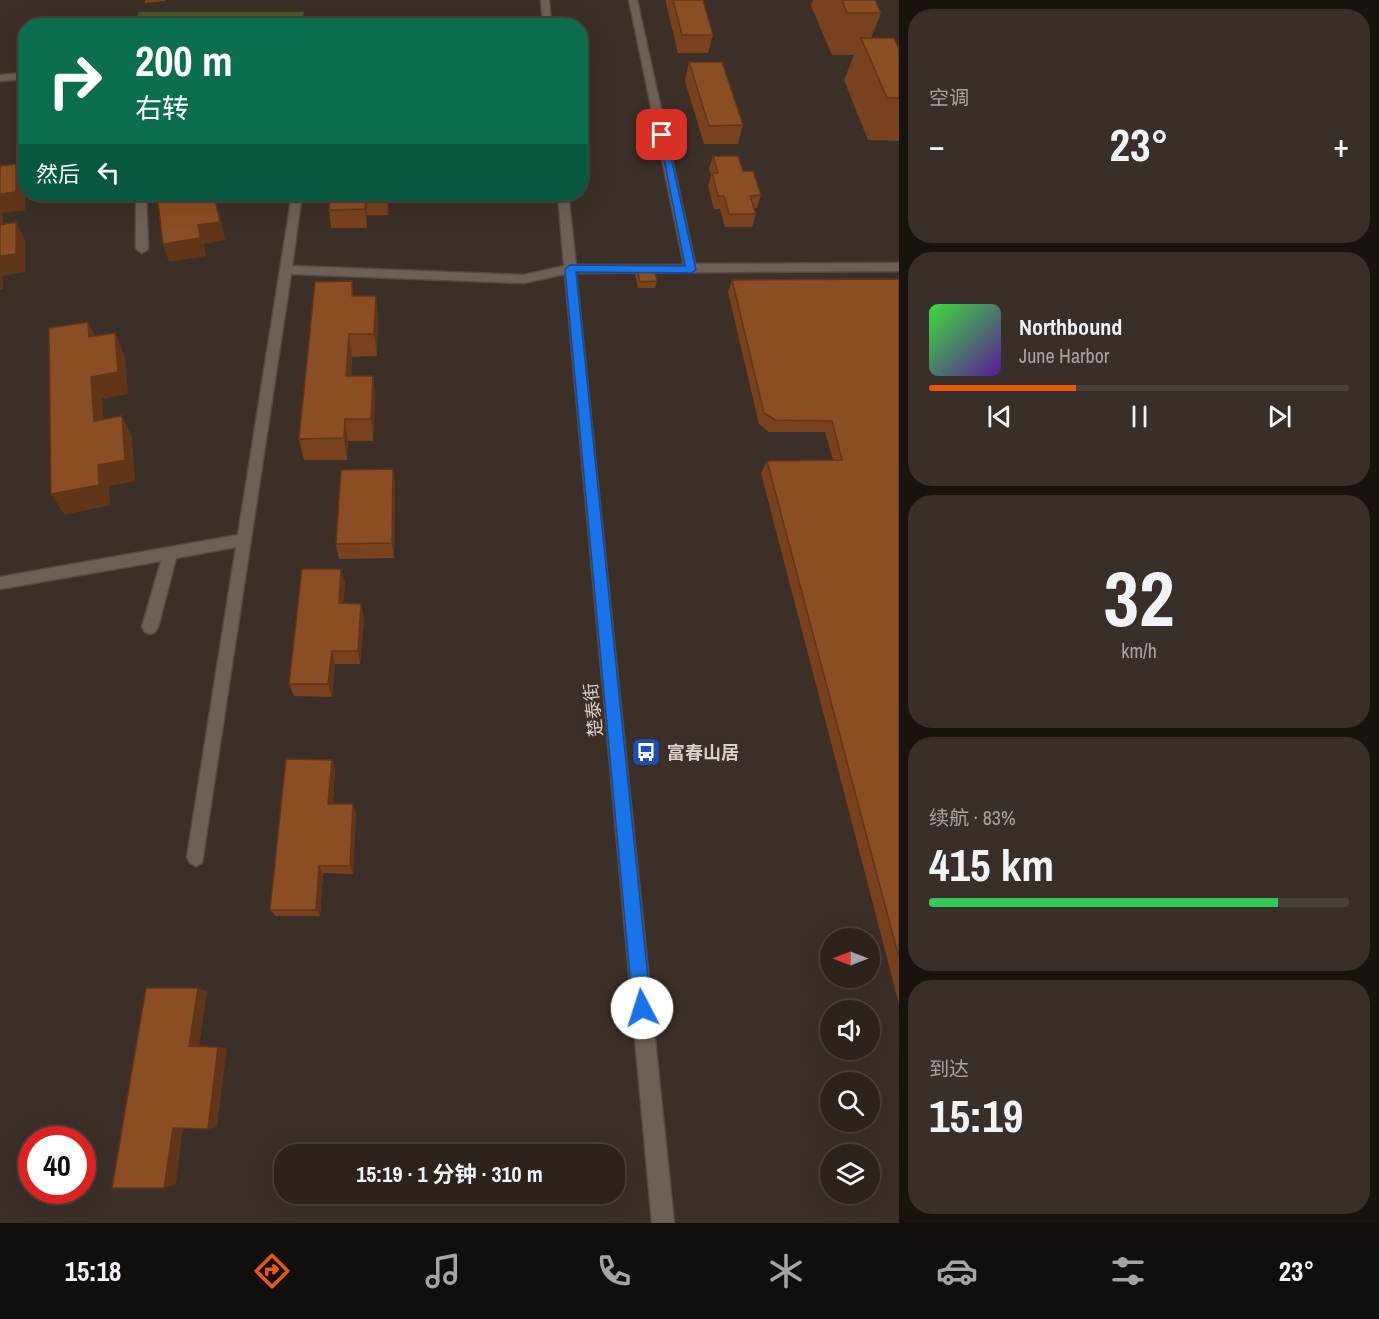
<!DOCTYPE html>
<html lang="zh">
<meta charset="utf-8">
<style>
body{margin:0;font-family:"Archivo Narrow","Noto Sans SC",sans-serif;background:#392f2a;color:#f1f3f6;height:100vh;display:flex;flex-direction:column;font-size:22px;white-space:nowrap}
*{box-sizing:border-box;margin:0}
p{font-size:20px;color:#a7a4a4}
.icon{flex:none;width:33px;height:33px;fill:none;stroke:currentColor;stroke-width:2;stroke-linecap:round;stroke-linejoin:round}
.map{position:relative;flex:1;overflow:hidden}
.side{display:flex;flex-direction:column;gap:9px;padding:9px;background:#191310;width:480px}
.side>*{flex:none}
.guide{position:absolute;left:18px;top:18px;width:570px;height:183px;border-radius:24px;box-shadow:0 6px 24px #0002,0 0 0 2px #48403b;background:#0b6e4f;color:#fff;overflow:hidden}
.needle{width:39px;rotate:270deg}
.controls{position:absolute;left:820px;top:928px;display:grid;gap:12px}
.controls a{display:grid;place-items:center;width:60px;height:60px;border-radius:50%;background:#2d231d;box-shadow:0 6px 24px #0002,0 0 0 2px #48403b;font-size:30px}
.speed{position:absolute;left:18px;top:1126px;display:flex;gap:12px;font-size:30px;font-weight:700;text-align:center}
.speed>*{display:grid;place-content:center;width:78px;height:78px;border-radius:50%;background:#2d231d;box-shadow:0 6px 24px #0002,0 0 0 2px #48403b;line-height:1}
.speed .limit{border:9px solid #d22;background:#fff;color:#111}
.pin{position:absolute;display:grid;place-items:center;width:51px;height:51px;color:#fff;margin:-26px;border-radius:12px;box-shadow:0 3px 9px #0006}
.me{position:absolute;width:66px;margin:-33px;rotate:355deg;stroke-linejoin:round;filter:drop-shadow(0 0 4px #0008)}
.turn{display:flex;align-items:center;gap:21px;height:126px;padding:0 18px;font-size:27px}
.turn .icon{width:78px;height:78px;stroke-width:2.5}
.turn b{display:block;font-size:42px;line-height:51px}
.then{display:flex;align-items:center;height:57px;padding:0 18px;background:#0003;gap:12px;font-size:22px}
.big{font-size:45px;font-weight:700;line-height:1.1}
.side .widget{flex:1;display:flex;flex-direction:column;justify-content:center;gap:9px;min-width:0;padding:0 21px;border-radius:24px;background:#392f2a}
.side .dial{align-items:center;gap:0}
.dial b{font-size:78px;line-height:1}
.song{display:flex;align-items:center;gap:18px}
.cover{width:72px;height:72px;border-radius:9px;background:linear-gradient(135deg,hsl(120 70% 55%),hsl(270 70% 35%))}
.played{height:6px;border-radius:3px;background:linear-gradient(90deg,#ea580c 35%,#48403b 35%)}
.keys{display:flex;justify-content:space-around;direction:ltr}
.heat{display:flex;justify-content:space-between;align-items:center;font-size:33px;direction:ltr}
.charge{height:9px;border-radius:4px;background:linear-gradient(90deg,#34c759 83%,#48403b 0)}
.trip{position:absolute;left:274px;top:1144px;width:351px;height:60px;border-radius:24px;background:#2d231d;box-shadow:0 6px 24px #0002,0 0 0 2px #48403b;font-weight:700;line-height:60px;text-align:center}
.tab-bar{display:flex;height:96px;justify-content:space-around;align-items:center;background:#120e0c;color:#a7a4a4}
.tab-bar .icon{width:42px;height:42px}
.tab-bar .selected{color:#ea580c}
.tab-bar b{font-size:27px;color:#f1f3f6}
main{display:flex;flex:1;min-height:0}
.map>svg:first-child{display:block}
</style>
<main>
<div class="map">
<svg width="899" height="1223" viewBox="0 0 899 1223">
<rect width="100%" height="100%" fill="#3c2f27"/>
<path fill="#495b24" d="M 139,12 L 304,12 L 301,25 L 134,25 Z"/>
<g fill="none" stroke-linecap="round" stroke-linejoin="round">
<g stroke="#564b44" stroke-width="3">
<g id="minor">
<path d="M 541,0 L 549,0 L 551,26 L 543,26 Z"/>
<path d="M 629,0 L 637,0 L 695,264 L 899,263 L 899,271 L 576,273 L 674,1223 L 652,1223 L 565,274 L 524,283 L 291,274 L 202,863 L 196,866 L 190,863 L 187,857 L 236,547 L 176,558 L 158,627 L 155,632 L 150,634 L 145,632 L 142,627 L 161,561 L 0,589 L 0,577 L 238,535 L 292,194 L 302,194 L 292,266 L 524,275 L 564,266 L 558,194 L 568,194 L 576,265 L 684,265 Z"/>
<path d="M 26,73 L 26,79 L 0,81 L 0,75 Z"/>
<path d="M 136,194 L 146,194 L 148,249 L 142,253 L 136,249 Z"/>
</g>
</g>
<use href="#minor" fill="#6e6057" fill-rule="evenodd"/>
</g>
<g fill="#78421e">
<path d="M 145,0 L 165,0 L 165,1 L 145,3 Z"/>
<path d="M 666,0 L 703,0 L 713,35 L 708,53 L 678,53 L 666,3 Z"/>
<path d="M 813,0 L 875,0 L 881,13 L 871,38 L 899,49 L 899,141 L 868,140 L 844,80 L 854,55 L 832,55 L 811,6 Z"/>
<path d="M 689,62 L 743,125 L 738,144 L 704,144 L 685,81 Z"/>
<path d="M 713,156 L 761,195 L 757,208 L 754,208 L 756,214 L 752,227 L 725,227 L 720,209 L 714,209 L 708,186 L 711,176 L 709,169 Z"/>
<path d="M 330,194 L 389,194 L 388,215 L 367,215 L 367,228 L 331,228 L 329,210 Z"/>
<path d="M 637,269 L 657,281 L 655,288 L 638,288 L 635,275 Z"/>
<path d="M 899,279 L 899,1004 L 761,473 L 767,461 L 833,460 L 825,432 L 769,432 L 759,424 L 728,292 L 732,280 Z"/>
<path d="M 354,296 L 376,296 L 378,319 L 377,356 L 352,357 L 351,376 L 373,376 L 375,398 L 373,441 L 348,441 L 347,460 L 304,460 L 299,439 Z"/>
<path d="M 393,469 L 395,485 L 394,558 L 339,559 L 336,544 Z"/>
<path d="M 341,569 L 345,584 L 343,603 L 361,604 L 364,618 L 360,664 L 335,664 L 332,697 L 294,696 L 289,684 Z"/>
<path d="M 332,760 L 335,770 L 333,804 L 356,813 L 353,874 L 323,873 L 320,916 L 276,916 L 270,910 Z"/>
</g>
<g fill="#613618">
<path d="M 16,164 L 25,182 L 25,210 L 3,213 L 2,244 L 0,240 L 0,194 Z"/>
<path d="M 214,194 L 219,211 L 225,240 L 204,244 L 206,256 L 169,262 L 163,244 L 198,225 Z"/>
<path d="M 387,194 L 389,194 L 388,215 L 386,196 Z"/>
<path d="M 366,197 L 367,215 L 367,228 L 365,209 Z"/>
<path d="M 16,222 L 25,241 L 25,272 L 3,276 L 3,289 L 0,290 L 0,256 Z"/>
<path d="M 352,281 L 355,304 L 352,296 Z"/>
<path d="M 376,296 L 378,319 L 377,356 L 374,334 Z"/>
<path d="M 88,322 L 99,344 L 89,337 Z"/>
<path d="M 115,333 L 125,356 L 128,394 L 102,399 L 105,442 L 94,421 L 91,377 Z"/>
<path d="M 349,334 L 352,357 L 349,398 L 346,376 Z"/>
<path d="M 373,376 L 375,398 L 373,441 L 371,419 Z"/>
<path d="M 122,416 L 132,437 L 135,481 L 109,486 L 110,505 L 65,515 L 51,494 L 98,465 Z"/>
<path d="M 345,419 L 348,441 L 347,460 L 344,438 Z"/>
<path d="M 393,469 L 395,485 L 394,558 L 392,543 Z"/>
<path d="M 341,569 L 345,584 L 342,617 L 339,603 Z"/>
<path d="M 361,604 L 364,618 L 360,664 L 358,651 Z"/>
<path d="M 332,651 L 335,664 L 332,697 L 328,684 Z"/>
<path d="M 332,760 L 335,770 L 332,813 L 328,804 Z"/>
<path d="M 353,804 L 356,813 L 353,874 L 350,866 Z"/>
<path d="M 319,866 L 323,873 L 320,916 L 316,910 Z"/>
<path d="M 198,988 L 207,991 L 199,1048 L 189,1046 Z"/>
<path d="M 218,1047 L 227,1048 L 217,1127 L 208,1129 Z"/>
<path d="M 183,1127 L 176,1184 L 164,1188 L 173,1128 Z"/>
</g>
<g fill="#8b4d23" stroke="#613618" stroke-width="1.5">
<path d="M 673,0 L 703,0 L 713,35 L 682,35 Z"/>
<path d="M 842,0 L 875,0 L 881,13 L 847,13 Z"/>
<path d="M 861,38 L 894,38 L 899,49 L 899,98 L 887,98 Z"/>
<path d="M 689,62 L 722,62 L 743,125 L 709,126 Z"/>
<path d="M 713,156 L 738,156 L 743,171 L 753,171 L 761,195 L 750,196 L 756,214 L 729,214 L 724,196 L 718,196 L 712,173 L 718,173 Z"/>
<path d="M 16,164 L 16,192 L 0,194 L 0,166 Z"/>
<path d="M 157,194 L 192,194 L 192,196 L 214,194 L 220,222 L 198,225 L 200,238 L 163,244 Z"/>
<path d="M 330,194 L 387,194 L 386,196 L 366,197 L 365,209 L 329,210 Z"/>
<path d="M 16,222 L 16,254 L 0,256 L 0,225 Z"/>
<path d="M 637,269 L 654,269 L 657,281 L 640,282 Z"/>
<path d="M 899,279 L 899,958 L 767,461 L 842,460 L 832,421 L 775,420 L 764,413 L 732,280 Z"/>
<path d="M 352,281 L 352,296 L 376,296 L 374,334 L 349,334 L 346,376 L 373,376 L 371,419 L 345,419 L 344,438 L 299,439 L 315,282 Z"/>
<path d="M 88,322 L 89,337 L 115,333 L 118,372 L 91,377 L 94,421 L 122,416 L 125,460 L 98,465 L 99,485 L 51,494 L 49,328 Z"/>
<path d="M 393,469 L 392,543 L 336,544 L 341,470 Z"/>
<path d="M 302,569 L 341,569 L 339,603 L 361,604 L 358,651 L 332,651 L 328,684 L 289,684 Z"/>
<path d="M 286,759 L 332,760 L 328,804 L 353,804 L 350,866 L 319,866 L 316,910 L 270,910 Z"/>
<path d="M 146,988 L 198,988 L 189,1046 L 218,1047 L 208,1129 L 173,1128 L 164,1188 L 112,1188 Z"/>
</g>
<path fill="#1a73e8" stroke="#114b97" stroke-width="1.5" d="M 659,133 L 666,135 L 696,270 L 691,273 L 576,272 L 651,1008 L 648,1014 L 642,1017 L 636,1014 L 633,1008 L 565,269 L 570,265 L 685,266 Z"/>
<defs>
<g id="bus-square" transform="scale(1.5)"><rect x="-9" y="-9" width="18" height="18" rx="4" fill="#1a4fb4" stroke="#3c2f27"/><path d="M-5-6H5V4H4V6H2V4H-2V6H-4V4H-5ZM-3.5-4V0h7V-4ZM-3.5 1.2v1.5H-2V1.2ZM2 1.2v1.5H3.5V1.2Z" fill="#fff"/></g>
</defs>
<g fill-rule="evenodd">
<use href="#bus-square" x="646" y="752"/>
</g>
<g text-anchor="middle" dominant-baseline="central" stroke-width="6" stroke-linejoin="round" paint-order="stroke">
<g font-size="18" fill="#d8d0cb" stroke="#3c2f27">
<text transform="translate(593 710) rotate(-96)">楚泰街</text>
</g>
<g font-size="18" font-weight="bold" fill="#d8d0cb" stroke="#3c2f27" text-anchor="start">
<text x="667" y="752">富春山居</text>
</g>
</g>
</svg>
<div class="controls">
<a><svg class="needle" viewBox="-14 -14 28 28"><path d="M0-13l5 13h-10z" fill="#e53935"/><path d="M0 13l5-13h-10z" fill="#a7a4a4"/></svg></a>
<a><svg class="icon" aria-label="sound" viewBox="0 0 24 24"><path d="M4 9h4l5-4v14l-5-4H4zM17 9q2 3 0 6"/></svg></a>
<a><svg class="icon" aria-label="search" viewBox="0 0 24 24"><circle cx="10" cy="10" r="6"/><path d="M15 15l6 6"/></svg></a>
<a><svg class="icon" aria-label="layers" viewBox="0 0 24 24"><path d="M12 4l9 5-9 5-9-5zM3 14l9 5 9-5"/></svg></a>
</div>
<div class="speed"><div class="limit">40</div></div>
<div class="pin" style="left:662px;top:135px;background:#d93025"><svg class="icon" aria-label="arrive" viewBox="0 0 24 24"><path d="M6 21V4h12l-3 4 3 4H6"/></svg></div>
<svg class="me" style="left:642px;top:1008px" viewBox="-20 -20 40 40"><circle r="19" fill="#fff"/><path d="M0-13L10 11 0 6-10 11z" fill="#1a73e8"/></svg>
<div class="trip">15:19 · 1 分钟 · 310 m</div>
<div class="guide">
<div class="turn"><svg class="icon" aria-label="right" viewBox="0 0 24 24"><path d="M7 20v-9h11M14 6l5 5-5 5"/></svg><div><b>200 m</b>右转</div></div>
<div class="then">然后<svg class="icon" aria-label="left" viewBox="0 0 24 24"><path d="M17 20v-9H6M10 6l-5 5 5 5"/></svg></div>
</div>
</div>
<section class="side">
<div class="widget"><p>空调</p>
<div class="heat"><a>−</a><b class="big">23°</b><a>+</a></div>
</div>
<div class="widget">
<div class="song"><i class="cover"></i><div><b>Northbound</b><p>June Harbor</p></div></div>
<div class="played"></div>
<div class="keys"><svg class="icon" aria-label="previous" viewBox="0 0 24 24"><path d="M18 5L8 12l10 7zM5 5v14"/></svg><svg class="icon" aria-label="pause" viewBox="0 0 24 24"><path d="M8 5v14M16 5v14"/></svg><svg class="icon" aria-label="next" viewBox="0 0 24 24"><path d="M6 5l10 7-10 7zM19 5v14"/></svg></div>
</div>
<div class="widget dial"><b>32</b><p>km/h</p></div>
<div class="widget"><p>续航 · 83%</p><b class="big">415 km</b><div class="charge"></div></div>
<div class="widget"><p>到达</p><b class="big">15:19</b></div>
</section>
</main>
<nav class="tab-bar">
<b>15:18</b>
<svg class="icon selected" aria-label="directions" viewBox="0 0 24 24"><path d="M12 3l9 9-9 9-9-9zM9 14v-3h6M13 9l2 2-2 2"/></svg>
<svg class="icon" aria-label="music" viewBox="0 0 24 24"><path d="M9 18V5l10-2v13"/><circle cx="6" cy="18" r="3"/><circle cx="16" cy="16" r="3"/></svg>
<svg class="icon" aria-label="phone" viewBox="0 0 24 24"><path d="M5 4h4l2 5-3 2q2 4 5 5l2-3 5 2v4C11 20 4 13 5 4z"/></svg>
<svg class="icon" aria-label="climate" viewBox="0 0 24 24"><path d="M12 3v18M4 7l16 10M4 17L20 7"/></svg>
<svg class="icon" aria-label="car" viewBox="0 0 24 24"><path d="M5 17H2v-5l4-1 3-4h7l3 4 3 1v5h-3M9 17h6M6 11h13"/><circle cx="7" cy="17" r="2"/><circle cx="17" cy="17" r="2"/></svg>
<svg class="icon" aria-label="filters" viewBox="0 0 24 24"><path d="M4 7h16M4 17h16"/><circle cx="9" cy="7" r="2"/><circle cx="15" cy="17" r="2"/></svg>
<b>23°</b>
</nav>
